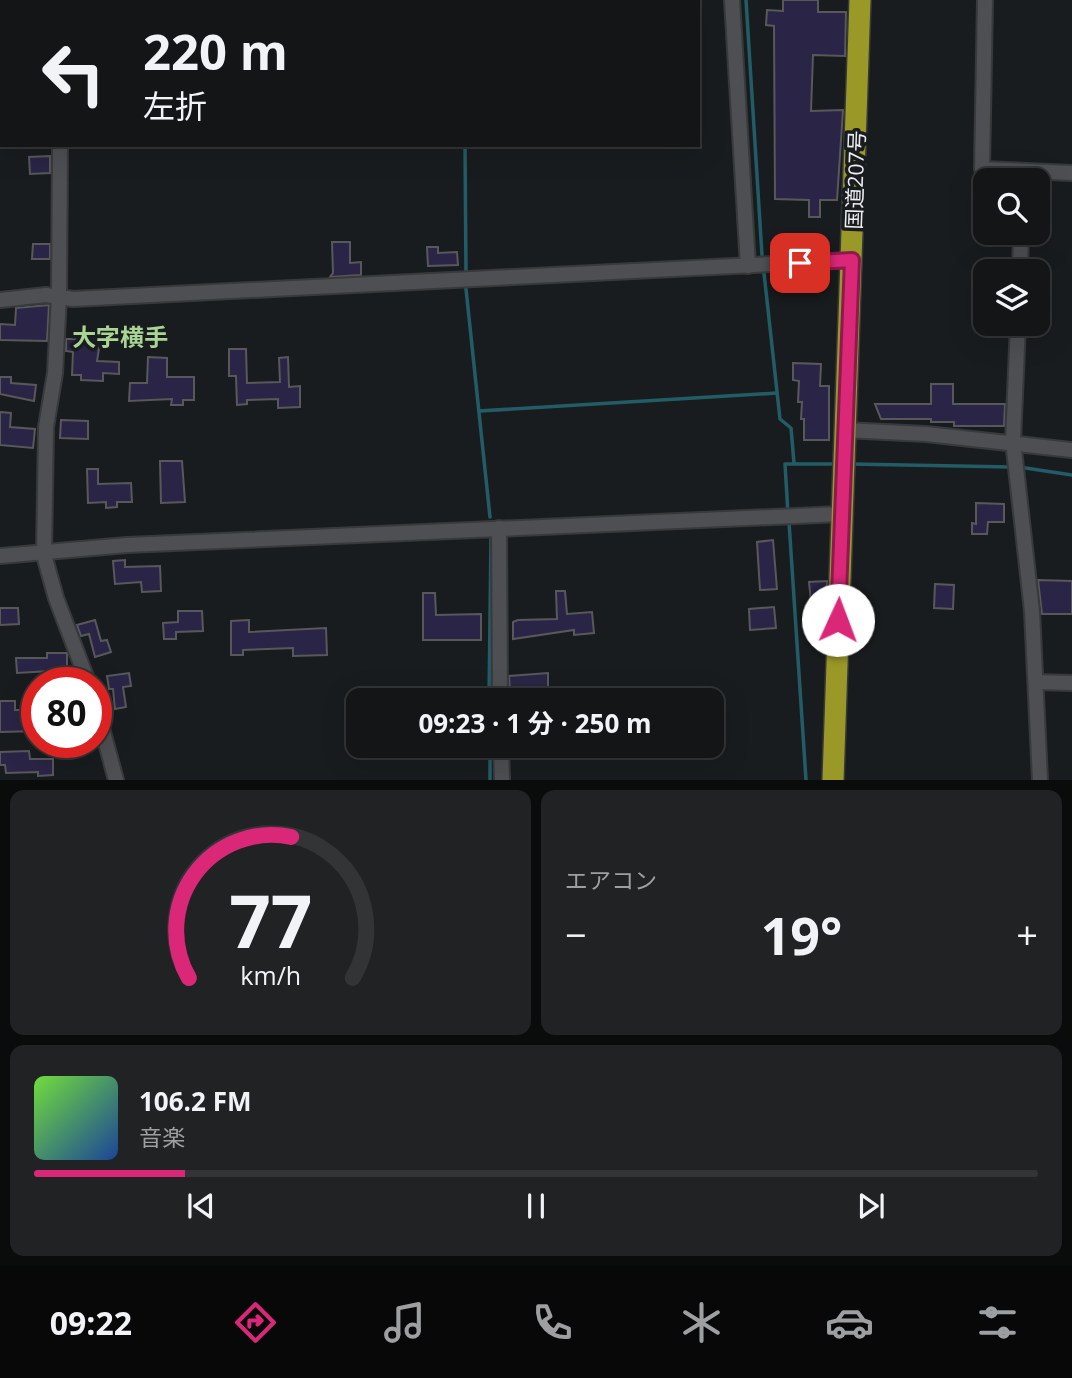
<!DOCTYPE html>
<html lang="ja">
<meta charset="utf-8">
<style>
body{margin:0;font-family:"Open Sans","Noto Sans JP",sans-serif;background:#202223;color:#f1f3f6;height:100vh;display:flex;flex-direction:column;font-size:26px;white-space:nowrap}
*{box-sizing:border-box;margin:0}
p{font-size:23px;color:#9d9fa1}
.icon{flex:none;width:38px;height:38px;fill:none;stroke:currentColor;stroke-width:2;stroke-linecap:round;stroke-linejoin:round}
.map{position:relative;height:780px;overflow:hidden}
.side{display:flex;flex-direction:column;gap:10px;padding:10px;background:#0a0c0c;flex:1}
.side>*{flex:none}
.guide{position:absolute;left:0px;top:0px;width:700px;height:147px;box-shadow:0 7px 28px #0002,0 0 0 2px #323435;background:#131516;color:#f1f3f6;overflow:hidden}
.fabs{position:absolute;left:973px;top:168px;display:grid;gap:14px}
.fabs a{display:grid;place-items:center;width:77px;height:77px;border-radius:14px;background:#131516;box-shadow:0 7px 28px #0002,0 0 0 2px #323435;font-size:35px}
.speed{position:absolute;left:21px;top:667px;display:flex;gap:14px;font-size:35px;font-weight:700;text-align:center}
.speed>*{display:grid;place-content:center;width:91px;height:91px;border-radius:50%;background:#131516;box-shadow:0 7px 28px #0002,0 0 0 2px #323435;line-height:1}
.speed .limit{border:10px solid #d22;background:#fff;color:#111}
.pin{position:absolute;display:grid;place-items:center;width:60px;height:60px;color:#fff;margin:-30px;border-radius:14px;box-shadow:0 4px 10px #0006}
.me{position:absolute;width:77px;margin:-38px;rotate:2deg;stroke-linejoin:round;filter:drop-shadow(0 0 5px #0008)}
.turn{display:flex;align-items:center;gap:24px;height:147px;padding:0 28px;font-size:32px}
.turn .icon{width:91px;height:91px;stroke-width:2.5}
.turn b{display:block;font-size:49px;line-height:60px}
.big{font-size:52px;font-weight:700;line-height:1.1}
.side .tile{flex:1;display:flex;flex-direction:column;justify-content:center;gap:10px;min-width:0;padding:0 24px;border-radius:14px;background:#202223}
.side .dial{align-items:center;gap:0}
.dial svg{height:182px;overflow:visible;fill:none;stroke:#323435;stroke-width:7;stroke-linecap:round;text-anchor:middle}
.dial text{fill:#f1f3f6;stroke:none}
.song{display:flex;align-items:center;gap:21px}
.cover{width:84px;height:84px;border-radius:10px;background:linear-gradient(135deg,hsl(100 70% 55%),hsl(220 70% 35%))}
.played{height:7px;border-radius:4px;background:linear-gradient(90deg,#db2777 15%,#323435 15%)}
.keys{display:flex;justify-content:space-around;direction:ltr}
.heat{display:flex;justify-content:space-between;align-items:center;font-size:38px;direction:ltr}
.side .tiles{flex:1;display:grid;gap:10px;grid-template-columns:1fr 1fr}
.tile:last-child{grid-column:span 2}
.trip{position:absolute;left:346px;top:688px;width:378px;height:70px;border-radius:14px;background:#131516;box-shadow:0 7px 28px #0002,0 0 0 2px #323435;font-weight:700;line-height:70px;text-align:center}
.tab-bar{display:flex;height:112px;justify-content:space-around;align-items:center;background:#080809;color:#9d9fa1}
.tab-bar .icon{width:49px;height:49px}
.tab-bar .active{color:#db2777}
.tab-bar b{font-size:32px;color:#f1f3f6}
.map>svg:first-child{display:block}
</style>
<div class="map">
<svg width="1072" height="780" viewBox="0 0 1072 780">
<rect width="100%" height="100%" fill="#191c1e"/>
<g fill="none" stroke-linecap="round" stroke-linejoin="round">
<g stroke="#225d67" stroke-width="3.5">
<path d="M 464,0 L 464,2"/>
<path d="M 746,0 L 762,255"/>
<path d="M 465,145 L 466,272"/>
<path d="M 764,273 L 780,419 L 791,428 L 794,463"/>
<path d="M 466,289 L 490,517"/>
<path d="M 479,411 L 777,393"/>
<path d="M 851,464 L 1011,467"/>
<path d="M 1019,467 L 1072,475"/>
<path d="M 788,514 L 785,464 L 836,464"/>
<path d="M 789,522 L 806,780"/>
<path d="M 489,700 L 491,536"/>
<path d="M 490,746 L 490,780"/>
</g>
</g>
<g fill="#2a2446" stroke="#58585b" stroke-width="2">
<path d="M 783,0 L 818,0 L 818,12 L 846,12 L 845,56 L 813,55 L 811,111 L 843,110 L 837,200 L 820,200 L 820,217 L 809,217 L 809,200 L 775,199 L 774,26 L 766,25 L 767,10 L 783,11 Z"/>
<path d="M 50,156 L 50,173 L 30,174 L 29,157 Z"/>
<path d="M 332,242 L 350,242 L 350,263 L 361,262 L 361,275 L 330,277 L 333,273 Z"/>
<path d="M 33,244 L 50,244 L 50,259 L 32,259 Z"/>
<path d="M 427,247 L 438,247 L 438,253 L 457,252 L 458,265 L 428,266 Z"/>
<path d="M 49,305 L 47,341 L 0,340 L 0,324 L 15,325 L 16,308 Z"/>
<path d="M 78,330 L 102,330 L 97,361 L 119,362 L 119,374 L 103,373 L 103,381 L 81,380 L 81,375 L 72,375 L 73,352 L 66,351 L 66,339 L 78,339 Z"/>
<path d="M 229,349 L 246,349 L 247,383 L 280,382 L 279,358 L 288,357 L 289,387 L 300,386 L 300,407 L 278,408 L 278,399 L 247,400 L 247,404 L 237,405 L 236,376 L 229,376 Z"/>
<path d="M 148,357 L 167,358 L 167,377 L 194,377 L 194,400 L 183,400 L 183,405 L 171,405 L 172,399 L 129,401 L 130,383 L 147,383 Z"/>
<path d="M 793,363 L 821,364 L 820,386 L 829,386 L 829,440 L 804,440 L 804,419 L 801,419 L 802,402 L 798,402 L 799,381 L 793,380 Z"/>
<path d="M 0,377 L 11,377 L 11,383 L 36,385 L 34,401 L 0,394 Z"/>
<path d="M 931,384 L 953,384 L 953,404 L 1005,404 L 1004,426 L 954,426 L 954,422 L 931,422 L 931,419 L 881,419 L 875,404 L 931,404 Z"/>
<path d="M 0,412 L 11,413 L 10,427 L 35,429 L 33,448 L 0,445 Z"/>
<path d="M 61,420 L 88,421 L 88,439 L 60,438 Z"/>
<path d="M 160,461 L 182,461 L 185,502 L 161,503 Z"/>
<path d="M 87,469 L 98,469 L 98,484 L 131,483 L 132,502 L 117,502 L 117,507 L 106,508 L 106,502 L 88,503 Z"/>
<path d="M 976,503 L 1004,504 L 1004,522 L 988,522 L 987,534 L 972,534 L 972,523 L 976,524 Z"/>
<path d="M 773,540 L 777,589 L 760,590 L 757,542 Z"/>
<path d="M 125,560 L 125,567 L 160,566 L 161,591 L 142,592 L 141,582 L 115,584 L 113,561 Z"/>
<path d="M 1038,580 L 1072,581 L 1072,614 L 1042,614 Z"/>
<path d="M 827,581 L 826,611 L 812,612 L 809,582 Z"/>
<path d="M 935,584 L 954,585 L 953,609 L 934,608 Z"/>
<path d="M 556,591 L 565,591 L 567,614 L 592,612 L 594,633 L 574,635 L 574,630 L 513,639 L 513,622 L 518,620 L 557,619 Z"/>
<path d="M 423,593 L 435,593 L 436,615 L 481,614 L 481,640 L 423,640 Z"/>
<path d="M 774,607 L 776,628 L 750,630 L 749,609 Z"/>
<path d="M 0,608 L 18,608 L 19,624 L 0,625 Z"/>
<path d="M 178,611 L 202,611 L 203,631 L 176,632 L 176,639 L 164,639 L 163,623 L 178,622 Z"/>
<path d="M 95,620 L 101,641 L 107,640 L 111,652 L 95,657 L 89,634 L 81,636 L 77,625 Z"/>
<path d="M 249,620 L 249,632 L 326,628 L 327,655 L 293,656 L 293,648 L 243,650 L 243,655 L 231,655 L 231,621 Z"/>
<path d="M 47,653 L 67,653 L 67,670 L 17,673 L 16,658 L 47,658 Z"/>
<path d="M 129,673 L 131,686 L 123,687 L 126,707 L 115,709 L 113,689 L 109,689 L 107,676 Z"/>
<path d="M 548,673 L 548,691 L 510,691 L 509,676 Z"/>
<path d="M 0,701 L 15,701 L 15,710 L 37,710 L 37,731 L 0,732 Z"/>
<path d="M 29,751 L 30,759 L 53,759 L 53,775 L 38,776 L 38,772 L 6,773 L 5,765 L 0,765 L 0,752 Z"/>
</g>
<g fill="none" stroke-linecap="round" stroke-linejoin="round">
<g stroke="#38393b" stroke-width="18">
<g id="minor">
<path d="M 58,0 L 58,2"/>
<path d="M 451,0 L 451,2"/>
<path d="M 732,0 L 748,266"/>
<path d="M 985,0 L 982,169 L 1072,173"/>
<path d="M 0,76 L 2,76"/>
<path d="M 60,145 L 59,296 L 55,373 L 46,427 L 44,555 L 56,598 L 88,682"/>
<path d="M 1020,271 L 1021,233"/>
<path d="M 0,300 L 46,295 L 73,299 L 852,260"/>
<path d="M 1018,324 L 1013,441 L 1032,611 L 1040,780"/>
<path d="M 845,430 L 926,434 L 1072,450"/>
<path d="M 499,528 L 500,700"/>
<path d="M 0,556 L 127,545 L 841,514"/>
<path d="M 1036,682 L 1072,683"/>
<path d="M 96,706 L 116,780"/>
<path d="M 501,746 L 502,780"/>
</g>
</g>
<g stroke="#38393b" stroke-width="24">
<path id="highway" d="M 833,780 L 860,0"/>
</g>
<use href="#minor" stroke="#4d4f52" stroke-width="14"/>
<use href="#highway" stroke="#9a9826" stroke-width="21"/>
</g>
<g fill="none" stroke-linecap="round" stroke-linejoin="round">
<g stroke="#8e194d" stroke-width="18">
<path id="route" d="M 800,263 L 852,260 L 838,620"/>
</g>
<use href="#route" stroke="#db2777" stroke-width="12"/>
</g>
<g text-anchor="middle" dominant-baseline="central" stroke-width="7" stroke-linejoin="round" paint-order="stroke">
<g font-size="21" fill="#ebedee" stroke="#191c1e">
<text transform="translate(855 180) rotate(-88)">国道207号</text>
</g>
<g font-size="24" font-weight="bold" fill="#a8d594" stroke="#191c1e">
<text x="120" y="336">大字横手</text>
</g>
</g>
</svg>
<div class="fabs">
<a><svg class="icon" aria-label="search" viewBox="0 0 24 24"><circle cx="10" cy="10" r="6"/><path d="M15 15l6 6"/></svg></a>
<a><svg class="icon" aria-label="layers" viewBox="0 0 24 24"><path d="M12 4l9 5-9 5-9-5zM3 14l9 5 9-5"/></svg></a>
</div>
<div class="speed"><div class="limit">80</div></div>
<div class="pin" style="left:800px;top:263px;background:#d93025"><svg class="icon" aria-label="arrive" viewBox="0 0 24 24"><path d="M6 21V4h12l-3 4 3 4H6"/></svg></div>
<svg class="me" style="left:838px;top:620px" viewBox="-20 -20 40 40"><circle r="19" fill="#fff"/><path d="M0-13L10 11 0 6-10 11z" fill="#db2777"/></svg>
<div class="trip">09:23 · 1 分 · 250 m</div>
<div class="guide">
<div class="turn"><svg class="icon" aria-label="left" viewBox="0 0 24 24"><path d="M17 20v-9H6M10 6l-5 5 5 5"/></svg><div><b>220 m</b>左折</div></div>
</div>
</div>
<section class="side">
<div class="tiles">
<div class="tile dial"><svg viewBox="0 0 100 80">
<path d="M14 69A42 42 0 1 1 86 69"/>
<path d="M14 69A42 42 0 0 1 59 7" stroke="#db2777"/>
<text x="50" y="56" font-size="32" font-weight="700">77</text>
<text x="50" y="72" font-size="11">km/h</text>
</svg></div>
<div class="tile"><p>エアコン</p>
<div class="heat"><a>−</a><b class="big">19°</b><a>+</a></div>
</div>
<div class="tile">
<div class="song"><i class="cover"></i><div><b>106.2 FM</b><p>音楽</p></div></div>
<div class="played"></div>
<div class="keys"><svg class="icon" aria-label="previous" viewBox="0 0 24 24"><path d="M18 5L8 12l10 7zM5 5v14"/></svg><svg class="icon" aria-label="pause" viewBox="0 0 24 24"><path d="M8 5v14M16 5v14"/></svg><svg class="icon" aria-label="next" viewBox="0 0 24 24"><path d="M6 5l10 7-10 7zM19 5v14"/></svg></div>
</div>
</div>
</section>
<nav class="tab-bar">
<b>09:22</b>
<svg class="icon active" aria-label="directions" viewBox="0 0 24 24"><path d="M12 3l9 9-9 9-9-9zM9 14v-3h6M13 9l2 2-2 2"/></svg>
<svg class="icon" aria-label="music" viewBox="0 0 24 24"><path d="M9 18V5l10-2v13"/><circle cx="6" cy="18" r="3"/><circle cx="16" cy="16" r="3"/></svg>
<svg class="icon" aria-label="phone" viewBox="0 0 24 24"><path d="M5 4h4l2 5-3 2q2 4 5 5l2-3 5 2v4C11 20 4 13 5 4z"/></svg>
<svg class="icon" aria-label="climate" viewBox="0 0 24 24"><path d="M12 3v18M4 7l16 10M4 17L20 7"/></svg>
<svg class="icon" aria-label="car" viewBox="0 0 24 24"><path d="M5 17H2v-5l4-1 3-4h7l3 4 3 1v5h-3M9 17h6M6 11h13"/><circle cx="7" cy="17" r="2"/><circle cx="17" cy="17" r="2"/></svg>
<svg class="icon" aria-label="filters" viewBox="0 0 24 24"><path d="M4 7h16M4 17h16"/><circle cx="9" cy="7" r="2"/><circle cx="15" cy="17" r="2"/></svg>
</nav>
